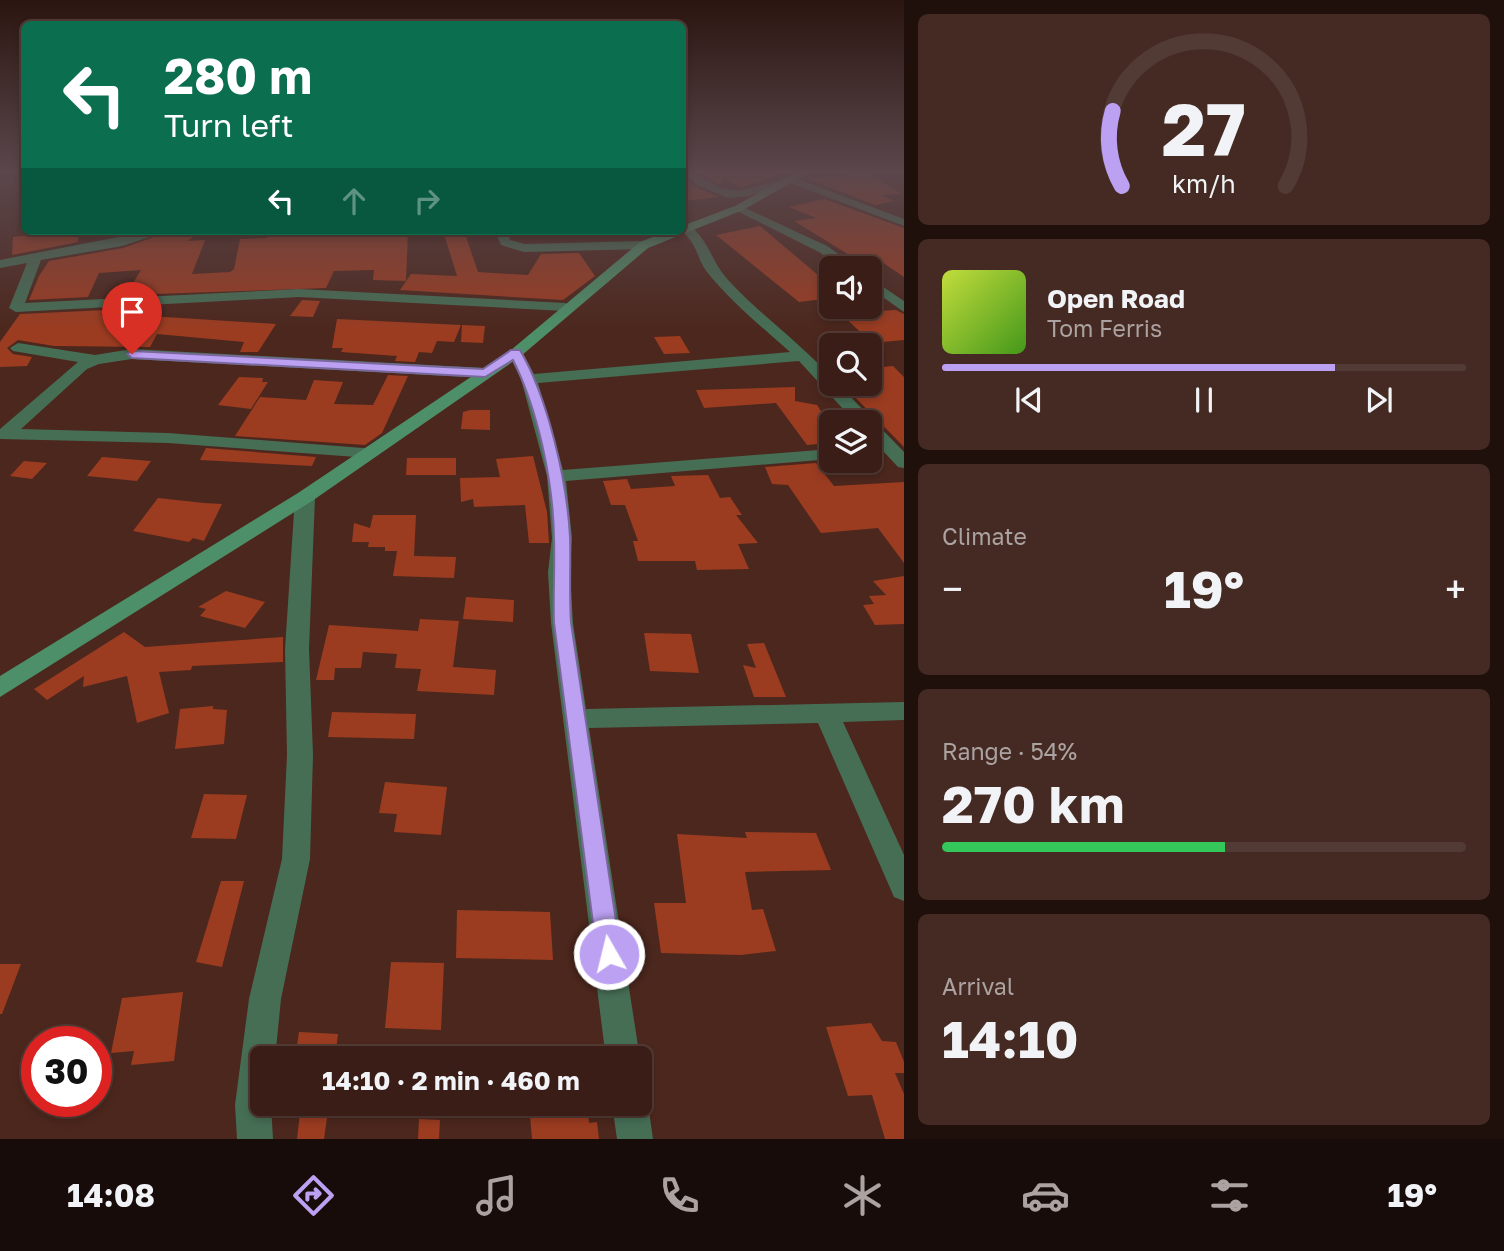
<!DOCTYPE html>
<meta charset="utf-8">
<style>
body{margin:0;font-family:"Golos Text",sans-serif;background:#442a23;color:#f1f3f6;height:100vh;display:flex;flex-direction:column;font-size:26px;white-space:nowrap}
*{box-sizing:border-box;margin:0}
p{font-size:23px;color:#aba2a1}
.icon{flex:none;width:38px;height:38px;fill:none;stroke:currentColor;stroke-width:2;stroke-linecap:round;stroke-linejoin:round}
.map{position:relative;flex:1;overflow:hidden}
.side{display:flex;flex-direction:column;gap:14px;padding:14px;background:#1f100c;width:600px}
.side>*{flex:none}
.hud{position:absolute;left:21px;top:21px;width:665px;height:214px;border-radius:10px;box-shadow:0 4px 10px #0003,0 0 0 2px #533b35;background:#0b6e4f;color:#fff;overflow:hidden}
.fabs{position:absolute;left:819px;top:256px;display:grid;gap:14px}
.fabs a{display:grid;place-items:center;width:63px;height:63px;border-radius:10px;background:#391d16;box-shadow:0 4px 10px #0003,0 0 0 2px #533b35;font-size:35px}
.speed{position:absolute;left:21px;top:1026px;display:flex;gap:14px;font-size:35px;font-weight:700;text-align:center}
.speed>*{display:grid;place-content:center;width:91px;height:91px;border-radius:50%;background:#391d16;box-shadow:0 4px 10px #0003,0 0 0 2px #533b35;line-height:1}
.speed .limit{border:10px solid #d22;background:#fff;color:#111}
.pin{position:absolute;display:grid;place-items:center;width:60px;height:60px;color:#fff;margin:-72px -30px;border-radius:50% 50% 50% 0;rotate:-45deg;box-shadow:0 0 7px #0007}
.pin .icon{rotate:45deg}
.me{position:absolute;width:77px;margin:-38px;rotate:352deg;stroke-linejoin:round;filter:drop-shadow(0 0 5px #0008)}
.turn{display:flex;align-items:center;gap:24px;height:147px;padding:0 28px;font-size:32px}
.turn .icon{width:91px;height:91px;stroke-width:2.5}
.turn b{display:block;font-size:49px;line-height:60px}
.lanes{display:flex;align-items:center;height:66px;padding:0 28px;background:#0003;justify-content:center;gap:35px;direction:ltr}
.lanes .off{opacity:.35}
.big{font-size:52px;font-weight:700;line-height:1.1}
.side .tile{flex:1;display:flex;flex-direction:column;justify-content:center;gap:10px;min-width:0;padding:0 24px;border-radius:10px;background:#442a23}
.side .dial{align-items:center;gap:0}
.dial svg{height:182px;overflow:visible;fill:none;stroke:#533b35;stroke-width:7;stroke-linecap:round;text-anchor:middle}
.dial text{fill:#f1f3f6;stroke:none}
.song{display:flex;align-items:center;gap:21px}
.cover{width:84px;height:84px;border-radius:10px;background:linear-gradient(135deg,hsl(70 70% 55%),hsl(100 70% 35%))}
.played{height:7px;border-radius:4px;background:linear-gradient(90deg,#bca0f2 75%,#533b35 75%)}
.keys{display:flex;justify-content:space-around;direction:ltr}
.heat{display:flex;justify-content:space-between;align-items:center;font-size:38px;direction:ltr}
.charge{height:10px;border-radius:5px;background:linear-gradient(90deg,#34c759 54%,#533b35 0)}
.trip{position:absolute;left:250px;top:1046px;width:402px;height:70px;border-radius:10px;background:#391d16;box-shadow:0 4px 10px #0003,0 0 0 2px #533b35;font-weight:700;line-height:70px;text-align:center}
.tab-bar{display:flex;height:112px;justify-content:space-around;align-items:center;background:#170c09;color:#aba2a1}
.tab-bar .icon{width:49px;height:49px}
.tab-bar .selected{color:#bca0f2}
.tab-bar b{font-size:32px;color:#f1f3f6}
main{display:flex;flex:1;min-height:0}
.map>svg:first-child{display:block}
</style>
<main>
<div class="map">
<svg width="904" height="1139" viewBox="0 0 904 1139">
<rect width="100%" height="100%" fill="#4c271d"/>
<g fill="#9b3c21">
<path d="M 698,172 L 791,172 L 740,188 L 725,178 L 720,185 Z"/>
<path d="M 870,174 L 902,194 L 881,195 L 894,201 L 875,205 L 805,178 Z"/>
<path d="M 682,176 L 698,188 L 719,197 L 682,201 Z"/>
<path d="M 824,199 L 904,228 L 904,277 L 882,262 L 864,264 L 794,221 L 816,218 L 789,207 Z"/>
<path d="M 760,226 L 831,286 L 831,298 L 799,302 L 716,235 Z"/>
<path d="M 71,231 L 78,231 L 78,242 L 12,255 L 13,237 Z"/>
<path d="M 171,231 L 203,231 L 187,241 L 205,240 L 192,274 L 230,272 L 234,269 L 240,239 L 267,238 L 268,231 L 408,231 L 406,281 L 373,280 L 374,270 L 334,271 L 326,288 L 126,295 L 141,270 L 99,273 L 88,297 L 29,300 L 39,276 L 49,261 L 123,248 Z"/>
<path d="M 444,234 L 465,234 L 478,272 L 528,275 L 541,254 L 579,253 L 595,276 L 563,300 L 400,290 L 411,274 L 457,276 Z"/>
<path d="M 302,300 L 320,301 L 313,317 L 290,316 Z"/>
<path d="M 149,308 L 149,316 L 276,324 L 258,352 L 240,352 L 244,342 L 157,334 L 150,347 L 54,346 L 18,340 L 7,348 L 13,354 L 32,357 L 27,366 L 0,367 L 0,342 L 20,314 Z"/>
<path d="M 896,310 L 904,314 L 904,340 L 872,343 L 840,313 Z"/>
<path d="M 337,319 L 461,325 L 454,342 L 437,341 L 432,353 L 419,352 L 415,362 L 395,361 L 397,356 L 341,352 L 343,348 L 332,348 Z"/>
<path d="M 462,325 L 485,326 L 483,343 L 461,342 Z"/>
<path d="M 680,336 L 690,353 L 664,354 L 654,337 Z"/>
<path d="M 893,366 L 904,377 L 904,447 L 851,393 L 879,391 L 870,380 L 870,368 Z"/>
<path d="M 388,375 L 408,376 L 382,433 L 365,445 L 235,436 L 260,397 L 306,400 L 314,380 L 343,382 L 334,404 L 373,405 Z"/>
<path d="M 239,377 L 263,378 L 262,382 L 268,382 L 251,409 L 218,405 Z"/>
<path d="M 795,387 L 795,401 L 817,405 L 831,427 L 831,443 L 807,445 L 776,403 L 704,408 L 696,390 Z"/>
<path d="M 470,410 L 490,410 L 490,430 L 461,429 L 463,412 Z"/>
<path d="M 206,448 L 316,457 L 312,466 L 200,460 Z"/>
<path d="M 533,456 L 547,512 L 549,543 L 529,543 L 525,505 L 474,507 L 473,499 L 461,502 L 460,478 L 500,477 L 496,459 Z"/>
<path d="M 102,457 L 151,461 L 137,481 L 87,476 Z"/>
<path d="M 407,458 L 456,458 L 456,475 L 406,475 Z"/>
<path d="M 24,461 L 47,463 L 32,479 L 10,476 Z"/>
<path d="M 816,463 L 834,486 L 904,482 L 904,563 L 878,528 L 821,533 L 788,485 L 772,484 L 765,467 Z"/>
<path d="M 708,475 L 720,498 L 730,497 L 742,515 L 736,515 L 758,543 L 738,544 L 749,569 L 697,570 L 695,561 L 638,561 L 633,541 L 638,541 L 625,505 L 611,505 L 603,481 L 627,479 L 631,489 L 675,486 L 671,476 Z"/>
<path d="M 158,498 L 204,503 L 222,504 L 204,541 L 193,538 L 189,542 L 133,531 Z"/>
<path d="M 373,515 L 416,515 L 414,556 L 456,557 L 454,578 L 393,576 L 397,551 L 385,551 L 385,547 L 368,547 L 369,542 L 352,542 L 354,523 L 370,528 Z"/>
<path d="M 904,576 L 904,624 L 875,625 L 863,605 L 874,604 L 869,596 L 886,595 L 873,581 Z"/>
<path d="M 226,591 L 265,602 L 245,628 L 200,616 L 206,609 L 198,607 Z"/>
<path d="M 466,597 L 514,600 L 513,622 L 463,619 Z"/>
<path d="M 420,619 L 459,621 L 453,667 L 496,670 L 494,695 L 417,691 L 421,669 L 395,668 L 397,654 L 363,652 L 361,668 L 335,668 L 334,680 L 316,680 L 329,625 L 418,631 Z"/>
<path d="M 124,632 L 145,647 L 283,637 L 283,662 L 192,666 L 191,670 L 159,672 L 169,713 L 137,723 L 127,676 L 83,687 L 84,676 L 47,700 L 34,689 Z"/>
<path d="M 644,633 L 691,634 L 699,673 L 650,671 Z"/>
<path d="M 764,643 L 786,697 L 754,697 L 743,665 L 756,668 L 747,644 Z"/>
<path d="M 213,706 L 213,709 L 227,710 L 224,744 L 175,749 L 180,709 Z"/>
<path d="M 332,712 L 416,714 L 414,739 L 328,737 Z"/>
<path d="M 385,782 L 447,787 L 441,835 L 394,832 L 397,814 L 379,813 Z"/>
<path d="M 204,794 L 247,795 L 236,839 L 191,838 Z"/>
<path d="M 745,832 L 816,833 L 831,870 L 745,872 L 752,910 L 763,909 L 776,951 L 741,955 L 661,953 L 654,903 L 686,903 L 677,834 L 747,838 Z"/>
<path d="M 221,881 L 244,881 L 222,967 L 196,962 Z"/>
<path d="M 457,910 L 550,912 L 553,960 L 456,958 Z"/>
<path d="M 391,962 L 444,963 L 441,1030 L 385,1028 Z"/>
<path d="M 0,964 L 21,964 L 2,1014 L 0,1014 Z"/>
<path d="M 183,992 L 174,1061 L 131,1065 L 134,1051 L 111,1053 L 122,998 Z"/>
<path d="M 871,1023 L 882,1041 L 896,1042 L 904,1062 L 904,1073 L 895,1073 L 904,1094 L 904,1139 L 885,1139 L 872,1095 L 848,1096 L 826,1027 Z"/>
<path d="M 299,1032 L 338,1034 L 335,1059 L 295,1059 Z"/>
<path d="M 301,1104 L 329,1104 L 324,1139 L 297,1139 Z"/>
<path d="M 529,1104 L 587,1104 L 589,1123 L 597,1122 L 599,1139 L 532,1139 Z"/>
<path d="M 419,1119 L 440,1120 L 439,1139 L 418,1139 Z"/>
</g>
<g fill="none" stroke-linecap="round" stroke-linejoin="round">
<g fill="#466e55" fill-rule="evenodd">
<path d="M 682,172 L 693,172 L 720,188 L 738,191 L 792,177 L 904,219 L 904,226 L 791,183 L 748,196 L 728,198 L 699,186 Z"/>
<path d="M 739,205 L 827,246 L 858,268 L 843,268 L 819,252 L 735,210 L 733,208 Z"/>
<path d="M 682,225 L 690,225 C 712,245 711,263 731,283 C 762,316 800,343 831,377 L 831,383 L 837,383 L 904,452 L 904,468 L 898,467 L 870,437 L 870,422 L 855,422 L 799,361 L 538,383 L 563,470 L 831,449 L 831,459 L 566,481 L 572,538 L 570,572 L 573,623 L 586,709 L 904,702 L 904,720 L 843,722 L 904,855 L 904,901 L 894,897 L 818,723 L 589,728 L 640,1059 L 606,1059 L 551,623 L 548,572 L 552,538 L 547,476 L 521,379 L 508,353 L 516,348 L 521,350 L 534,374 L 790,352 C 762,327 731,302 707,272 C 696,257 699,247 682,231 Z"/>
<path d="M 149,231 L 168,231 L 122,246 L 41,260 L 25,303 L 299,289 L 565,303 L 572,307 L 565,311 L 299,297 L 16,312 L 9,308 L 27,263 L 0,268 L 0,260 Z"/>
<path d="M 495,231 L 507,231 L 510,240 L 525,244 L 644,241 L 650,245 L 644,249 L 524,252 L 501,245 Z"/>
<path d="M 870,278 L 904,301 L 904,312 L 870,288 Z"/>
<path d="M 18,343 L 95,355 L 132,349 L 485,368 L 493,373 L 485,378 L 132,359 L 99,364 L 87,369 L 21,429 L 168,433 L 376,449 L 379,453 L 370,458 L 168,443 L 0,439 L 0,429 L 78,362 L 13,351 L 10,348 Z"/>
<path d="M 305,491 L 315,497 L 309,649 L 313,755 L 310,859 L 281,999 L 275,1059 L 262,1059 L 262,1104 L 271,1104 L 273,1139 L 237,1139 L 235,1105 L 249,999 L 282,859 L 287,755 L 285,649 L 295,497 Z"/>
<path d="M 640,1091 L 648,1104 L 653,1139 L 617,1139 L 612,1104 L 640,1104 Z"/>
</g>
<path fill="#4d8f68" fill-rule="evenodd" d="M 797,172 L 810,172 L 743,210 L 648,248 L 521,356 L 312,501 L 0,697 L 0,676 L 298,493 L 511,350 L 640,242 L 668,231 L 682,231 L 682,226 L 735,206 Z"/>
</g>
<linearGradient id="sky" x2="0" y2="1"><stop stop-color="#2a1510"/><stop offset="0.52" stop-color="#5b474c"/><stop offset="1" stop-color="#5b474c" stop-opacity="0"/></linearGradient>
<rect width="904" height="331" fill="url(#sky)"/>
<path fill="#bca0f2" stroke="#7a689d" stroke-width="2" d="M 511,350 L 520,350 C 548,398 567,481 570,537 C 571,565 569,593 571,623 L 621,954 L 617,962 L 609,965 L 600,962 L 597,954 L 554,623 C 553,594 555,565 554,537 C 553,481 538,410 513,360 L 485,377 L 132,358 L 127,354 L 132,351 L 483,369 Z"/>
</svg>
<div class="fabs">
<a><svg class="icon" aria-label="sound" viewBox="0 0 24 24"><path d="M4 9h4l5-4v14l-5-4H4zM17 9q2 3 0 6"/></svg></a>
<a><svg class="icon" aria-label="search" viewBox="0 0 24 24"><circle cx="10" cy="10" r="6"/><path d="M15 15l6 6"/></svg></a>
<a><svg class="icon" aria-label="layers" viewBox="0 0 24 24"><path d="M12 4l9 5-9 5-9-5zM3 14l9 5 9-5"/></svg></a>
</div>
<div class="speed"><div class="limit">30</div></div>
<div class="pin" style="left:132px;top:354px;background:#d93025"><svg class="icon" aria-label="arrive" viewBox="0 0 24 24"><path d="M6 21V4h12l-3 4 3 4H6"/></svg></div>
<svg class="me" style="left:609px;top:954px" viewBox="-20 -20 40 40"><circle r="17" fill="#bca0f2" stroke="#fff" stroke-width="3"/><path d="M0-11L8 9 0 5-8 9z" fill="#fff"/></svg>
<div class="trip">14:10 · 2 min · 460 m</div>
<div class="hud">
<div class="turn"><svg class="icon" aria-label="left" viewBox="0 0 24 24"><path d="M17 20v-9H6M10 6l-5 5 5 5"/></svg><div><b>280 m</b>Turn left</div></div>
<div class="lanes"><svg class="icon" aria-label="left" viewBox="0 0 24 24"><path d="M17 20v-9H6M10 6l-5 5 5 5"/></svg><svg class="icon off" aria-label="ahead" viewBox="0 0 24 24"><path d="M12 20V5M6 11l6-6 6 6"/></svg><svg class="icon off" aria-label="right" viewBox="0 0 24 24"><path d="M7 20v-9h11M14 6l5 5-5 5"/></svg></div>
</div>
</div>
<section class="side">
<div class="tile dial"><svg viewBox="0 0 100 80">
<path d="M14 69A42 42 0 1 1 86 69"/>
<path d="M14 69A42 42 0 0 1 10 36" stroke="#bca0f2"/>
<text x="50" y="56" font-size="32" font-weight="700">27</text>
<text x="50" y="72" font-size="11">km/h</text>
</svg></div>
<div class="tile">
<div class="song"><i class="cover"></i><div><b>Open Road</b><p>Tom Ferris</p></div></div>
<div class="played"></div>
<div class="keys"><svg class="icon" aria-label="previous" viewBox="0 0 24 24"><path d="M18 5L8 12l10 7zM5 5v14"/></svg><svg class="icon" aria-label="pause" viewBox="0 0 24 24"><path d="M8 5v14M16 5v14"/></svg><svg class="icon" aria-label="next" viewBox="0 0 24 24"><path d="M6 5l10 7-10 7zM19 5v14"/></svg></div>
</div>
<div class="tile"><p>Climate</p>
<div class="heat"><a>−</a><b class="big">19°</b><a>+</a></div>
</div>
<div class="tile"><p>Range · 54%</p><b class="big">270 km</b><div class="charge"></div></div>
<div class="tile"><p>Arrival</p><b class="big">14:10</b></div>
</section>
</main>
<nav class="tab-bar">
<b>14:08</b>
<svg class="icon selected" aria-label="directions" viewBox="0 0 24 24"><path d="M12 3l9 9-9 9-9-9zM9 14v-3h6M13 9l2 2-2 2"/></svg>
<svg class="icon" aria-label="music" viewBox="0 0 24 24"><path d="M9 18V5l10-2v13"/><circle cx="6" cy="18" r="3"/><circle cx="16" cy="16" r="3"/></svg>
<svg class="icon" aria-label="phone" viewBox="0 0 24 24"><path d="M5 4h4l2 5-3 2q2 4 5 5l2-3 5 2v4C11 20 4 13 5 4z"/></svg>
<svg class="icon" aria-label="climate" viewBox="0 0 24 24"><path d="M12 3v18M4 7l16 10M4 17L20 7"/></svg>
<svg class="icon" aria-label="car" viewBox="0 0 24 24"><path d="M5 17H2v-5l4-1 3-4h7l3 4 3 1v5h-3M9 17h6M6 11h13"/><circle cx="7" cy="17" r="2"/><circle cx="17" cy="17" r="2"/></svg>
<svg class="icon" aria-label="filters" viewBox="0 0 24 24"><path d="M4 7h16M4 17h16"/><circle cx="9" cy="7" r="2"/><circle cx="15" cy="17" r="2"/></svg>
<b>19°</b>
</nav>
